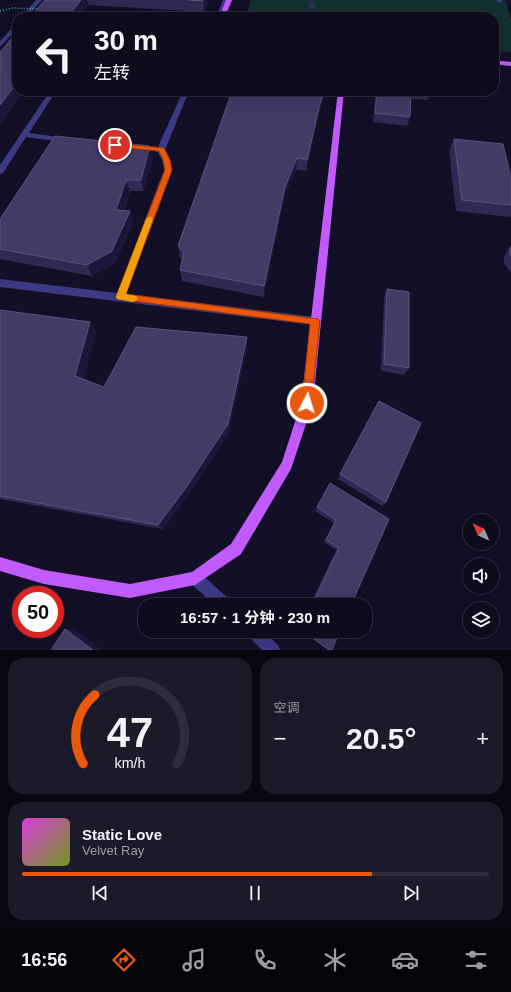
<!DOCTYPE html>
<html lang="zh">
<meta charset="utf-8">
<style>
body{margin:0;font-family:Arial,"Noto Sans SC",sans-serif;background:#1c1929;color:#f1f3f6;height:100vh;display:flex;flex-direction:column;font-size:15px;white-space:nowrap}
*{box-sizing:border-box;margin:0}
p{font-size:13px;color:#9b9ba3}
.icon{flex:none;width:22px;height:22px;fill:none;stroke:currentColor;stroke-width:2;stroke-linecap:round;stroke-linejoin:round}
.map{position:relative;height:650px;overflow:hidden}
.sheet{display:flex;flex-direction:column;gap:8px;padding:8px;background:#08060f;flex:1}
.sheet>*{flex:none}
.hud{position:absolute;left:12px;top:12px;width:487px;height:84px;border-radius:16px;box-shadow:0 4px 16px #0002,0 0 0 1px #2e2b3b;background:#0e0b1c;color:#f1f3f6;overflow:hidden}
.needle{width:26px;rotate:316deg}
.controls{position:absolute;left:463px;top:514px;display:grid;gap:8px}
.controls a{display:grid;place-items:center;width:36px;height:36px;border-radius:50%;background:#0e0b1c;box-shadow:0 4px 16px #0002,0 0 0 1px #2e2b3b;font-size:20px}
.speed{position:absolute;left:12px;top:586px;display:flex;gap:8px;font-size:20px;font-weight:700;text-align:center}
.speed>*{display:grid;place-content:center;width:52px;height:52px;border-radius:50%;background:#0e0b1c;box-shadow:0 4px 16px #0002,0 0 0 1px #2e2b3b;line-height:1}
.speed .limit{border:6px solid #d22;background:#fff;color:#111}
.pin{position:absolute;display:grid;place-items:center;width:34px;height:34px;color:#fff;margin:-17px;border:2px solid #fff;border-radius:50%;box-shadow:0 1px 4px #0007}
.me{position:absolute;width:44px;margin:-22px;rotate:5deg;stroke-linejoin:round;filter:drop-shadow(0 0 3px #0008)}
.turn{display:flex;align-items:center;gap:14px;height:84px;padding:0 16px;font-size:18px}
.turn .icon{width:52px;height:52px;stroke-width:2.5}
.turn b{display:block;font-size:28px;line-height:34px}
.big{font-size:30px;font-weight:700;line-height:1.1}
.sheet .tile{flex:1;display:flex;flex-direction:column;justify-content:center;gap:6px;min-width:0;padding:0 14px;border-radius:16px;background:#1c1929}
.sheet .dial{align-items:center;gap:0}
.dial svg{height:104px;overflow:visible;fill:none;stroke:#2e2b3b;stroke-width:7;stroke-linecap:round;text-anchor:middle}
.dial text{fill:#f1f3f6;stroke:none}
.song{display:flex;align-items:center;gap:12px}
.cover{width:48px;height:48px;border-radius:6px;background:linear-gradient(135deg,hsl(300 70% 55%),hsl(80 70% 35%))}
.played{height:4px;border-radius:2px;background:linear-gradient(90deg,#ea580c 75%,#2e2b3b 75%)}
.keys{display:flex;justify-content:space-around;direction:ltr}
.heat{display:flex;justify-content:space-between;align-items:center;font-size:22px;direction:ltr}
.sheet .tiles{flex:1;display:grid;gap:8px;grid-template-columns:1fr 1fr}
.tile:last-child{grid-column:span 2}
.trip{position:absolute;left:138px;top:598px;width:234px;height:40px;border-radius:16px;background:#0e0b1c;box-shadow:0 4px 16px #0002,0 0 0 1px #2e2b3b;font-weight:700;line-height:40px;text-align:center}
.menu{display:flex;height:64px;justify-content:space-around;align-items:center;background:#06040b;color:#9b9ba3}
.menu .icon{width:28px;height:28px}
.menu .current{color:#ea580c}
.menu b{font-size:18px;color:#f1f3f6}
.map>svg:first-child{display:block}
</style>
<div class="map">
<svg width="511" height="650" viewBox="0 0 511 650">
<rect width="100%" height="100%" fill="#130f26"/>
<path fill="#12302f" d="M 251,0 L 505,0 L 511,19 L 511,52 L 494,51 L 494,17 L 246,17 Z"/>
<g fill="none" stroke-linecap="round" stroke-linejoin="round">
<path stroke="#312d47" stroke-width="6" stroke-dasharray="6 3" stroke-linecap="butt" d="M 311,17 L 313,0"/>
<g fill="#3d3a85" fill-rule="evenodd">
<path d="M 36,0 L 42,0 L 27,17 L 21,17 Z"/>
<path d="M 223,0 L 229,0 L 222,17 L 216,17 Z"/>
<path d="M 496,0 L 502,0 L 502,1 L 499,3 Z"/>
<path d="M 17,23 L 17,29 L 0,47 L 0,41 Z"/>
<path d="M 50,91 L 56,91 L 29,133 L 65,138 L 69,140 L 65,142 L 26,137 L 3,173 L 0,174 L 0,165 Z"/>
<path d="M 183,91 L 189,91 L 165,150 L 170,160 L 172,170 L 126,294 L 315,317 L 319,318 L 320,321 L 319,324 L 315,325 L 0,287 L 0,279 L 117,293 L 164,170 L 162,160 L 158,152 L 139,149 L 135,147 L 139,145 L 158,147 Z"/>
<path d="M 195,571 L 200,573 L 230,600 L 232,605 L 215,605 L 190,583 L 188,578 L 190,573 Z"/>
<path d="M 246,631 L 263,631 L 278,645 L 280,650 L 262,650 L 248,636 Z"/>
</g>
<g fill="#c25bff" fill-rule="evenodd">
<path d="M 226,0 L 232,0 L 225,17 L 219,17 Z"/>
<path d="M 494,60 L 511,62 L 511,66 L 494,64 Z"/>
<path d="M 338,91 L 344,91 L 313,403 L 291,469 L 241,554 L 195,585 L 130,598 L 44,584 L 0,571 L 0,557 L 44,570 L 130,584 L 192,572 L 231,544 L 282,462 L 301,403 Z"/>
</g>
<path stroke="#2fb8b0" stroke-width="1.5" stroke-dasharray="1 2" stroke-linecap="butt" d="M 0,11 L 13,8 L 39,9"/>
</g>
<g fill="#312854">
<path d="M 45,0 L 209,0 L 204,12 L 89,5 L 80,17 L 30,17 Z"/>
<path d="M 232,91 L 326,91 L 317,120 L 306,171 L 296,170 L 284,198 L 264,297 L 182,281 L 180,270 L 182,260 L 180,257 L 178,246 Z"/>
<path d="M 376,91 L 430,91 L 427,100 L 410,99 L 410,117 L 407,126 L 373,122 Z"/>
<path d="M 454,139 L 511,178 L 511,216 L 510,217 L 456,211 L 449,151 Z"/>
<path d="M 153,158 L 144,191 L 130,191 L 124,211 L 130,211 L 133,223 L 116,262 L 92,276 L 0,259 L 0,219 Z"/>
<path d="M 511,246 L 511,273 L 508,269 L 504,263 L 504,258 L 506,253 Z"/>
<path d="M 387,289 L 409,368 L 404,375 L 381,371 L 384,298 Z"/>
<path d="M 0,310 L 90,322 L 96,332 L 83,379 L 104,387 L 247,346 L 229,432 L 188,495 L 163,529 L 0,499 Z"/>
<path d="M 375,407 L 386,502 L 382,506 L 338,479 Z"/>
<path d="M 330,483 L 351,605 L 310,605 L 336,550 L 324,542 L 334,523 L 315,511 Z"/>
<path d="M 302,631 L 340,631 L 332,650 L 328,650 Z"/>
</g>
<g fill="#1d163a">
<path d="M 81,0 L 87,0 L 89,5 L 80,17 L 68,17 Z"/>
<path d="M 203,0 L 209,0 L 204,12 L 203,1 Z"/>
<path d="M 17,83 L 17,91 L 25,91 L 0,125 L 0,105 Z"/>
<path d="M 324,91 L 326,91 L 317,120 L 306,171 L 307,160 L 319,108 Z"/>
<path d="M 150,146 L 153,158 L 144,191 L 141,180 Z"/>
<path d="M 297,158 L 296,170 L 284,198 L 264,297 L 264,286 L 285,187 Z"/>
<path d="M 126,180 L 130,191 L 120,221 L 116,210 Z"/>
<path d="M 130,211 L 133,223 L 116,262 L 92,276 L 87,265 Z"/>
<path d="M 90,322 L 96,332 L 81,385 L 75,376 Z"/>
<path d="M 247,337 L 247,346 L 229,432 L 188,495 L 163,529 L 158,525 Z"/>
<path d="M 65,629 L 74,629 L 102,650 L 93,650 Z"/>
</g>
<g fill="#433a66" stroke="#5a527e">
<path d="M 45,0 L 81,0 L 68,17 L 30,17 Z"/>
<path d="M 189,0 L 203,0 L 203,1 Z"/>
<path d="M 17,32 L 17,83 L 0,105 L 0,52 Z"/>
<path d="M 232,91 L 324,91 L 319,108 L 307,160 L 297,158 L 285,187 L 264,286 L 180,270 L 184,252 L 178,246 Z"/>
<path d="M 377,91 L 411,91 L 410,117 L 375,113 Z"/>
<path d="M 55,136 L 150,146 L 141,180 L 126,180 L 116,210 L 130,211 L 112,251 L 87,265 L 0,249 L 0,219 Z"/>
<path d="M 454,139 L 503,144 L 511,178 L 511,205 L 462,200 Z"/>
<path d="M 511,246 L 511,256 L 510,254 L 510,249 Z"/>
<path d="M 387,289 L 409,292 L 409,368 L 384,364 Z"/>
<path d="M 0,310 L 90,322 L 75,376 L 104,387 L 136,327 L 247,337 L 228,424 L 185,489 L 158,525 L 0,496 Z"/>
<path d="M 379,401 L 421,423 L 386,502 L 340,474 Z"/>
<path d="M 330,483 L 389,519 L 351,605 L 312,605 L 339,548 L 326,540 L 336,520 L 317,507 Z"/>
<path d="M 65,629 L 93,650 L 51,650 Z"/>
<path d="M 303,631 L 340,631 L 332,650 L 329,650 Z"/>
</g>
<path fill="#ea580c" stroke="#983908" d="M 113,143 L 164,148 L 170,160 L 172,170 L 126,294 L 318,319 L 320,321 L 311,406 L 307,408 L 304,406 L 302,403 L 310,324 L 117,299 L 116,297 L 165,170 L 163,160 L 159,151 L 115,147 L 113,146 Z"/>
<path fill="#f59e0b" d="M 150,216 L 153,219 L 126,294 L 136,296 L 138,299 L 133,302 L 117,299 L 116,297 L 146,219 Z"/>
</svg>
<div class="controls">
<a><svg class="needle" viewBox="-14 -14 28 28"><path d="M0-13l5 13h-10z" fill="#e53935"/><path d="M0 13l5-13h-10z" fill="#9b9ba3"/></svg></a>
<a><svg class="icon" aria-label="sound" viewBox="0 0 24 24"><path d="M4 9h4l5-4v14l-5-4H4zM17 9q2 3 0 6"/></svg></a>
<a><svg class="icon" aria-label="layers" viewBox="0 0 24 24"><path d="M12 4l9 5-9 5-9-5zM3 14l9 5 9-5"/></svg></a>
</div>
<div class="speed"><div class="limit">50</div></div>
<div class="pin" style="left:115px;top:145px;background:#d93025"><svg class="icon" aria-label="arrive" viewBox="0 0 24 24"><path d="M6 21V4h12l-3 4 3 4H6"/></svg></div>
<svg class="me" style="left:307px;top:403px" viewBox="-20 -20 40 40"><circle r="17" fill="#ea580c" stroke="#fff" stroke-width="3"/><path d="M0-11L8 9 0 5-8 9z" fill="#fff"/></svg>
<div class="trip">16:57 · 1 分钟 · 230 m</div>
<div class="hud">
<div class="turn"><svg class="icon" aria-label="left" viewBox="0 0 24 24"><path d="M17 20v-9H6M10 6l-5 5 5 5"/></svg><div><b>30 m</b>左转</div></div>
</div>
</div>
<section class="sheet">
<div class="tiles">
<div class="tile dial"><svg viewBox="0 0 100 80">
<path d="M14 69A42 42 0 1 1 86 69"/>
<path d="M14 69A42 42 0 0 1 23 16" stroke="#ea580c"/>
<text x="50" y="56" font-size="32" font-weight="700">47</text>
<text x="50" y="72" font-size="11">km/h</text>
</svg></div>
<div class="tile"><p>空调</p>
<div class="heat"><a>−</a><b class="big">20.5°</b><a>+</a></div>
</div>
<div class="tile">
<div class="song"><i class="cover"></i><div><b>Static Love</b><p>Velvet Ray</p></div></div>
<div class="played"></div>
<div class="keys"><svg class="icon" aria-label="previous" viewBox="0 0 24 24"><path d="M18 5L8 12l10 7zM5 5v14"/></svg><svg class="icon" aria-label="pause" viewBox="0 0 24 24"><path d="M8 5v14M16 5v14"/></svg><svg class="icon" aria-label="next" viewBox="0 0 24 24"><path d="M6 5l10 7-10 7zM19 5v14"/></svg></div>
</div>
</div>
</section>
<nav class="menu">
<b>16:56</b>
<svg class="icon current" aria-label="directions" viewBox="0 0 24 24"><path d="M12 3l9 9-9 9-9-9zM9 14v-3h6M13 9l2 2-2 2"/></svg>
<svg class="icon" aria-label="music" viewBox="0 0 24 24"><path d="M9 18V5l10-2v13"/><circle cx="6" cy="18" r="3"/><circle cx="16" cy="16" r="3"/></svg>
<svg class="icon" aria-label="phone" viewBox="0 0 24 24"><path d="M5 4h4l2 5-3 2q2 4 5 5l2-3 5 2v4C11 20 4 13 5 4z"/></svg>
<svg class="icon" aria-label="climate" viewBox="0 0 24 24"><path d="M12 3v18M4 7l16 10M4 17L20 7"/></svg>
<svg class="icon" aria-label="car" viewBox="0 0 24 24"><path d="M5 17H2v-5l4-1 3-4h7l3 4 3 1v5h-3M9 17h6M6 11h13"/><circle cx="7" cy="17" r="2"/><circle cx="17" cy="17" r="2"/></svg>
<svg class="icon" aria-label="filters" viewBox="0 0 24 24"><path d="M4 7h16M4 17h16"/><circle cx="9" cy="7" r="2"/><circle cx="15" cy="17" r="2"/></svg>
</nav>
